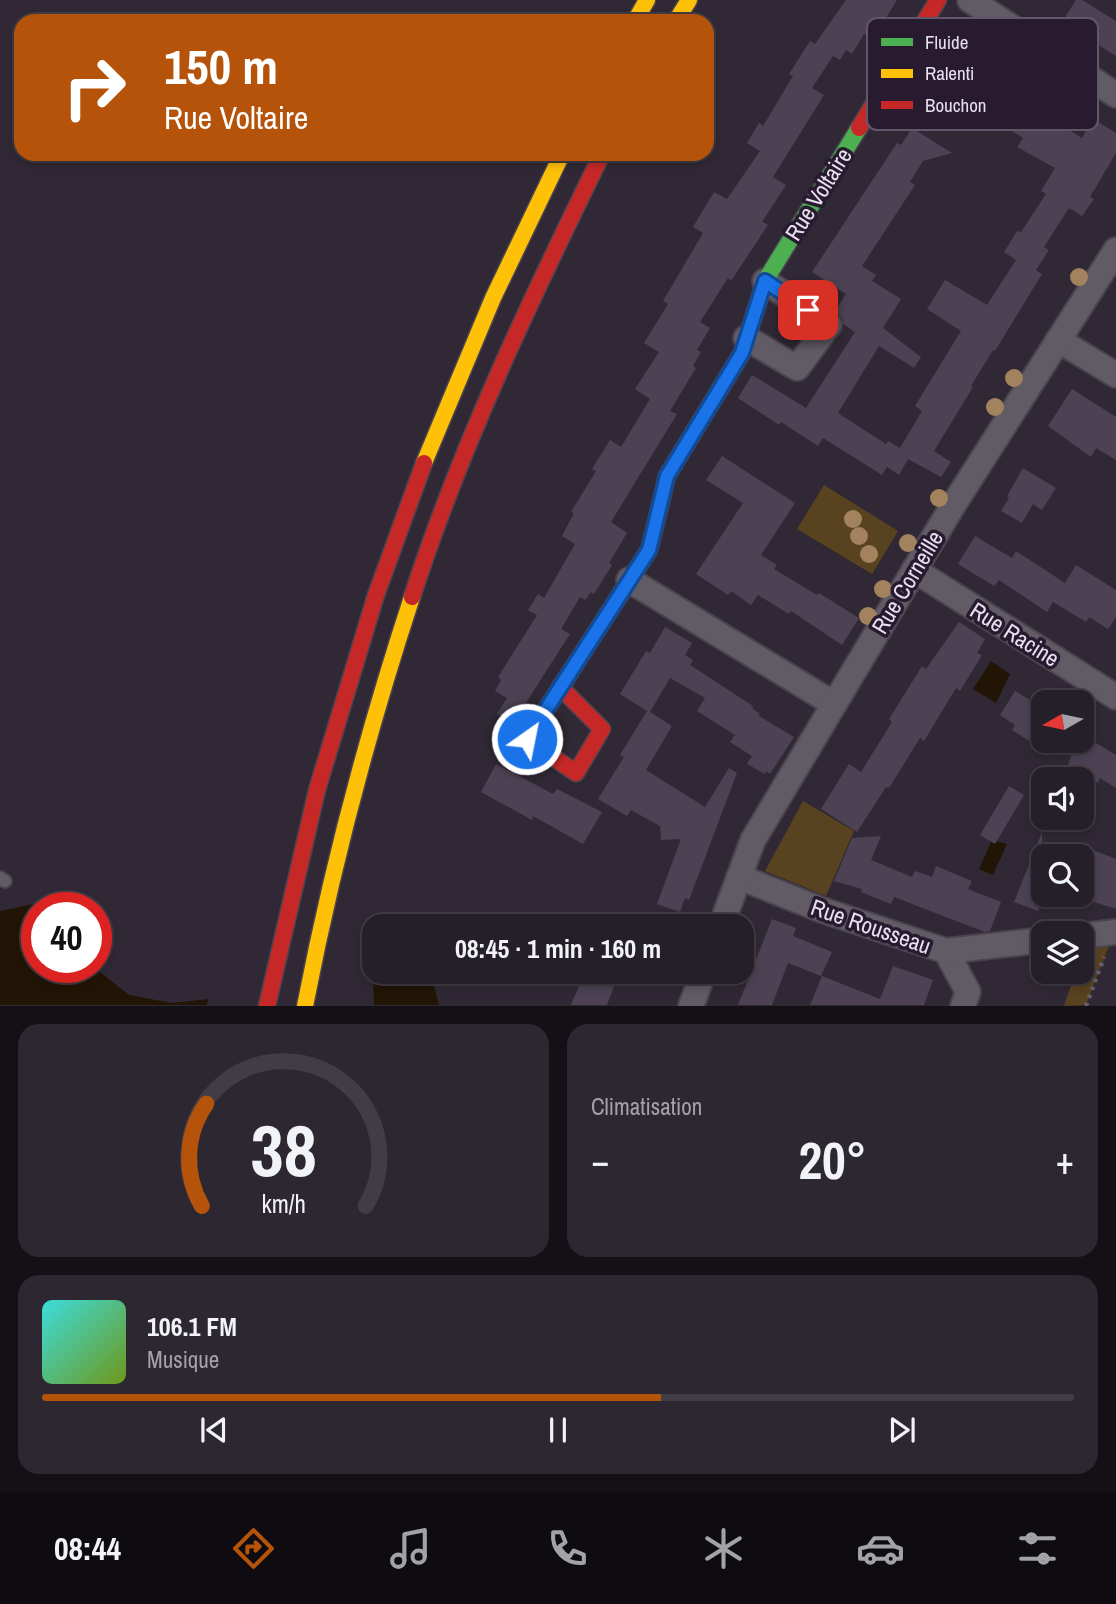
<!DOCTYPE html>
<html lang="fr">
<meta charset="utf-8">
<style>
body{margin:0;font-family:"Archivo Narrow",sans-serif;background:#2c2730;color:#f1f3f6;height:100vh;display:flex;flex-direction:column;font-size:26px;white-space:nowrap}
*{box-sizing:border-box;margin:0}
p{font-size:23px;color:#a3a2a8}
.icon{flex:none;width:38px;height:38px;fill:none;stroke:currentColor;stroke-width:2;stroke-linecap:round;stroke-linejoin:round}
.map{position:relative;height:1006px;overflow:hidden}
.drawer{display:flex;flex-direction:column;gap:18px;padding:18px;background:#141116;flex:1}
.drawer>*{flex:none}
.top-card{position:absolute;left:14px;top:14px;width:700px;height:147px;border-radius:21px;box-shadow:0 4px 10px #0003,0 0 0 2px #413d45;background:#b45309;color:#fff;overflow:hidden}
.needle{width:46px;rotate:261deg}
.controls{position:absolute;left:1031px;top:690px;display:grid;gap:14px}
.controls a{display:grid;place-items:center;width:63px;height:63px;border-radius:14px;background:#241f28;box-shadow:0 4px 10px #0003,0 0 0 2px #413d45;font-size:35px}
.speed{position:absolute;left:21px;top:892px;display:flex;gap:14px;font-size:35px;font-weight:700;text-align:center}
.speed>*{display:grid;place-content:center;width:91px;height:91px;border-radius:50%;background:#241f28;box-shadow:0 4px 10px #0003,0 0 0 2px #413d45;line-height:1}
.speed .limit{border:10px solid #d22;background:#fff;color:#111}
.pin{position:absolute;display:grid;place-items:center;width:60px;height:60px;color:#fff;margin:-30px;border-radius:14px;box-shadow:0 4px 10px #0006}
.me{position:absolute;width:77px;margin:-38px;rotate:33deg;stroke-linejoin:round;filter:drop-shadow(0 0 5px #0008)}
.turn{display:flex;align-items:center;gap:24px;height:147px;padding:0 35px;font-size:32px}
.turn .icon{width:91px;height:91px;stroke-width:2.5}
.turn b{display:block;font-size:49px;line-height:60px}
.big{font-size:52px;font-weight:800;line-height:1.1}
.drawer .tile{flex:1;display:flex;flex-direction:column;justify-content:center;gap:10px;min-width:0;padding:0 24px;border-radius:21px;background:#2c2730}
.drawer .dial{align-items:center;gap:0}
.dial svg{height:182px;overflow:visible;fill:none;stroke:#413d45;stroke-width:7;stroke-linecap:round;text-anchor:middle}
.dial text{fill:#f1f3f6;stroke:none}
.song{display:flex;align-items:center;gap:21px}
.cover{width:84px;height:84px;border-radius:10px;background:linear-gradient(135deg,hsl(180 70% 55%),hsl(80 70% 35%))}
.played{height:7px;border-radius:4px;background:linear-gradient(90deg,#b45309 60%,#413d45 60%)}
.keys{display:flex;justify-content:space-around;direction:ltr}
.heat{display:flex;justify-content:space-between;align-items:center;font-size:38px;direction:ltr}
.drawer .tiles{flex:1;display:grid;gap:18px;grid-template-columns:1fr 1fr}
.tile:last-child{grid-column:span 2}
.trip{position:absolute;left:362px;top:914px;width:392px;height:70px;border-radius:21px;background:#241f28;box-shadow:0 4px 10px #0003,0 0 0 2px #413d45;font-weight:800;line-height:70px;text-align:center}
.tab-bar{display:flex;height:112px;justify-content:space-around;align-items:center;background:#0e0c10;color:#a3a2a8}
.tab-bar .icon{width:49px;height:49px}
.tab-bar .current{color:#b45309}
.tab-bar b{font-size:32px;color:#f1f3f6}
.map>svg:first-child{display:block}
</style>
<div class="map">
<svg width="1116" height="1006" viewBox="0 0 1116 1006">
<rect width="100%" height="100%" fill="#302935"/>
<g fill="#594220">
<path d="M 824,485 L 898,531 L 872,574 L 797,529 Z"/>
<path d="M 803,801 L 854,831 L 826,896 L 765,871 Z"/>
<path d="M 1110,943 L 1086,1005 L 1064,1006 L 1076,971 L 1082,971 L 1082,947 Z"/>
</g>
<g fill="#221505">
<path d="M 991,661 L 1010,674 L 996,703 L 973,689 Z"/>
<path d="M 992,840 L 1007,844 L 993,875 L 979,869 Z"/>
<path d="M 33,904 L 42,908 L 37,908 L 37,968 L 95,968 L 129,995 L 172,1003 L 209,999 L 206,1005 L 0,1005 L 0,911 Z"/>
<path d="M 431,975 L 439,1005 L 374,1005 L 373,980 Z"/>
</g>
<g fill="#4c4254">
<path d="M 846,0 L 897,0 L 873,39 L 864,34 L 852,54 L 846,50 L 840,60 L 833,56 L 812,88 L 824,95 L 773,177 L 786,185 L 762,222 L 768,225 L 731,281 L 728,278 L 700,322 L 710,328 L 697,350 L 701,352 L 693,366 L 696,368 L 670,411 L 677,414 L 611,522 L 627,533 L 609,563 L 612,565 L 594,594 L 591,592 L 585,600 L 580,597 L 561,629 L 570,634 L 513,723 L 497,714 L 507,698 L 495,691 L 501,680 L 498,677 L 537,615 L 528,610 L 538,594 L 544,598 L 575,544 L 562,536 L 574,513 L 571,512 L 596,471 L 592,469 L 610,440 L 621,447 L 650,399 L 635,389 L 659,352 L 644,343 L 668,304 L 663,301 L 703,233 L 693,227 L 714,192 L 727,199 L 760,151 L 747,143 L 759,123 L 763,126 L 793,76 L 789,74 L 810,41 L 815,44 Z"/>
<path d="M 1076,0 L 1082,0 L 1116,21 L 1116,56 L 1062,22 Z"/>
<path d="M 969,67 L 981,74 L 984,69 L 1011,86 L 1008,91 L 1023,102 L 1082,138 L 1093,119 L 1116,133 L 1116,153 L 1090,197 L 1094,199 L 1082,216 L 1069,208 L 1044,247 L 1049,250 L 1036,270 L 1042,274 L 995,351 L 993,350 L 971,386 L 973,387 L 934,451 L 951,462 L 941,477 L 908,459 L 899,475 L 887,467 L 882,475 L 823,438 L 818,446 L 781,422 L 779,425 L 738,398 L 752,375 L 806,408 L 855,332 L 843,324 L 842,318 L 835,311 L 846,294 L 812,272 L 897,143 L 901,145 L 912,128 L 952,153 L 923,161 L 910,182 L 915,185 L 862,266 L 876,275 L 872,281 L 901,299 L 883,328 L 921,357 L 914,368 L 879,346 L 838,413 L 886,444 L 888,441 L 900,448 L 922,411 L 915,406 L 961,331 L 927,309 L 945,280 L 987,305 L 1016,260 L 1004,252 L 1017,231 L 1021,232 L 1046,194 L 1041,191 L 1055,168 L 1017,147 L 1023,138 L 992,118 L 990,122 L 963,104 L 966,100 L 953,92 Z"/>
<path d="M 1072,389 L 1116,417 L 1116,460 L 1096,448 L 1091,457 L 1048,426 Z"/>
<path d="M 722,456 L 795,503 L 761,555 L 777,565 L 774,569 L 817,595 L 819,593 L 859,618 L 842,645 L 791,611 L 789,614 L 758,595 L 751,605 L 731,591 L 728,595 L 696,574 L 743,503 L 706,480 Z"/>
<path d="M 1023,468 L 1056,488 L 1042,510 L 1033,504 L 1022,523 L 1001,511 L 1009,498 L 1007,496 Z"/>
<path d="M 975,536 L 1012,558 L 1016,551 L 1065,583 L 1076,565 L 1116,590 L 1116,617 L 1108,629 L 1089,617 L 1086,622 L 1053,602 L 1047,612 L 999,580 L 994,586 L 958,564 Z"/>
<path d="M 959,622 L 985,639 L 977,653 L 982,655 L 960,691 L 956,688 L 924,741 L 920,738 L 889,788 L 886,787 L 857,832 L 821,809 L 849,764 L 861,772 L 892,722 L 889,719 L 922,666 L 926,669 Z"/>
<path d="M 665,627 L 692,643 L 685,655 L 693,660 L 690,665 L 753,706 L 752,708 L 760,714 L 759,716 L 794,737 L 770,774 L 766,771 L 765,774 L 747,764 L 752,756 L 730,742 L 735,735 L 697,711 L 705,698 L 670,678 L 650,712 L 672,726 L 646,770 L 705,807 L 729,768 L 737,773 L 689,900 L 685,898 L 680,912 L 657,904 L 681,839 L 661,840 L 660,826 L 631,810 L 627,816 L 598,799 L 624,757 L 620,755 L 647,711 L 620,694 L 646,651 L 650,653 Z"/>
<path d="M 1015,691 L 1043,708 L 1043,750 L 1012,730 L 1015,725 L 1000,715 Z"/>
<path d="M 1077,740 L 1091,740 L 1116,755 L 1116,788 L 1100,778 L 1098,783 L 1068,765 Z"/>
<path d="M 496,764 L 553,794 L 557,789 L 602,812 L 583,844 L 533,816 L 532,820 L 481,792 Z"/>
<path d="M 1009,786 L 1024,795 L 995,844 L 980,835 Z"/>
<path d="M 1042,832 L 1043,898 L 1038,911 L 1014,902 Z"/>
<path d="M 881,836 L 871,860 L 912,877 L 915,871 L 932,877 L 936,866 L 972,881 L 968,889 L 1001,902 L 990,931 L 985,932 L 894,897 L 891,904 L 861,892 L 862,889 L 834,881 L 852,838 Z"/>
<path d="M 1082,846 L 1116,859 L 1116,909 L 1082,898 Z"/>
<path d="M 772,919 L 796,928 L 793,936 L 832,952 L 821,976 L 788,963 L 772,1005 L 738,1005 Z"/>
<path d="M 893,966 L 933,980 L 924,1005 L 810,1005 L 822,976 L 880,999 Z"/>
<path d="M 585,971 L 620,971 L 607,1005 L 571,1005 Z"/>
</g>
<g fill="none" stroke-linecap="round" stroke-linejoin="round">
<g stroke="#4a444f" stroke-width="16">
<path id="lane" d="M 0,878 L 5,881"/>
</g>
<g stroke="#4a444f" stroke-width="28">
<g id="street">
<path d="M 970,0 L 1116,95"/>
<path d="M 746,338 L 797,368 L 829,325 L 765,281"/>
<path d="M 1058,340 L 1116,375"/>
<path d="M 914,570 L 1116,697"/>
<path d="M 629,580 L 834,704"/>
<path d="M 739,877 L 822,910 L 946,951 L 968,992 L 963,1006"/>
<path d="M 721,926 L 753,840 L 952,507 L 1116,250"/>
<path d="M 1082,936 L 1116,932"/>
<path d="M 946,951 L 1043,940"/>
<path d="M 691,1006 L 704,971"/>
</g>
</g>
<g stroke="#4a444f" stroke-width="19">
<path id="fast" d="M 659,510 L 667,476 L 742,353 L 765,281 L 859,128"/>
</g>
<g stroke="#4a444f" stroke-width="19">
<g id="slow">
<path d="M 635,21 L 647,0"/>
<path d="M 676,21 L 689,0"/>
<path d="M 424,463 L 493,298 L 562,154"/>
<path d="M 305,1006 C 332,867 368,731 412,597"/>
</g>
</g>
<g stroke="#4a444f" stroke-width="19">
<g id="jam">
<path d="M 859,128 L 938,0"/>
<path d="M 412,597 C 462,443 531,299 602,154"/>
<path d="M 560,687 L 602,729 L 576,773 L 527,739 L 649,550 L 659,510"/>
<path d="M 267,1006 L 317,790 L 376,595 L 424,463"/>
</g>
</g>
<path stroke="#655f69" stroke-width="4.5" stroke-dasharray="3.5 5" stroke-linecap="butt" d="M 1086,1006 L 1104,957"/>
<use href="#lane" stroke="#605b65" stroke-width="12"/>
<use href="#street" stroke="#605b65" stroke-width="24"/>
<use href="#fast" stroke="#4caf50" stroke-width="16"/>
<use href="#slow" stroke="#ffc107" stroke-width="16"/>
<use href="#jam" stroke="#c62828" stroke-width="16"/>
</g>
<g fill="#a2835d">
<circle cx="1079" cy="277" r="9"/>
<circle cx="1014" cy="378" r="9"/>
<circle cx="995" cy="407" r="9"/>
<circle cx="939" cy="498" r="9"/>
<circle cx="853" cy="519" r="9"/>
<circle cx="859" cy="536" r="9"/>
<circle cx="908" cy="543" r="9"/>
<circle cx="869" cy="554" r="9"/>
<circle cx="883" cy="589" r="9"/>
<circle cx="868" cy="616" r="9"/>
</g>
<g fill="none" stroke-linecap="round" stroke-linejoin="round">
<g stroke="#114b97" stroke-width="18">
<path id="route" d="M 527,739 L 649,550 L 667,476 L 742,353 L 765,281 L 808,310"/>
</g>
<use href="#route" stroke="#1a73e8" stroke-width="12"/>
</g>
<g text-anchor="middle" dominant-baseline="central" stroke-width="7" stroke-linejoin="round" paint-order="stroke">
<g font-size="23" fill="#e8e0ef" stroke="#281b30">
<text transform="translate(818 194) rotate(-58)">Rue Voltaire</text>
<text transform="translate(907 582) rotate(-59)">Rue Corneille</text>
<text transform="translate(1015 634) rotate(32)">Rue Racine</text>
<text transform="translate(871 926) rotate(19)">Rue Rousseau</text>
</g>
</g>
<rect x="867" y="18" width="231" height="112" rx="10" fill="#281b30" stroke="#625669" stroke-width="2"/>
<rect x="881" y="38" width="32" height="8" fill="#4caf50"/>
<rect x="881" y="69" width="32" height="9" fill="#ffc107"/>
<rect x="881" y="101" width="32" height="8" fill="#c62828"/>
<g font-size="19" fill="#e8e0ef">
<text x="925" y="49">Fluide</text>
<text x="925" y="80">Ralenti</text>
<text x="925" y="112">Bouchon</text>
</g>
</svg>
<div class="controls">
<a><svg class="needle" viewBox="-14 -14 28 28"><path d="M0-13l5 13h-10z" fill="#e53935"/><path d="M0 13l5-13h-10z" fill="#a3a2a8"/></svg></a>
<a><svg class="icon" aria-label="sound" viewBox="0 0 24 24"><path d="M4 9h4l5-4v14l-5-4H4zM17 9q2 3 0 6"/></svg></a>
<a><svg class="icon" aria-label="search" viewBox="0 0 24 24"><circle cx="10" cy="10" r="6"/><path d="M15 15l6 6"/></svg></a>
<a><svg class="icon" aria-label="layers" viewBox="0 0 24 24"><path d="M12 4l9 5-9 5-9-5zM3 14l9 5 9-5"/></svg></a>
</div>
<div class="speed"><div class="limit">40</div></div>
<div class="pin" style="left:808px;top:310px;background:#d93025"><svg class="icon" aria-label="arrive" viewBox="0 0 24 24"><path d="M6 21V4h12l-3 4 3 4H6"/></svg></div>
<svg class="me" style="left:527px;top:739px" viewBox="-20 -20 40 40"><circle r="17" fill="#1a73e8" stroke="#fff" stroke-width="3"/><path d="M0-11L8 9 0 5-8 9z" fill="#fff"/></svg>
<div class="trip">08:45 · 1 min · 160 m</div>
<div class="top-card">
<div class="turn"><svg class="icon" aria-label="right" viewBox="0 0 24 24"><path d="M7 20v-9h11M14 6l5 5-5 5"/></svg><div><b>150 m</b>Rue Voltaire</div></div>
</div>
</div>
<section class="drawer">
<div class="tiles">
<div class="tile dial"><svg viewBox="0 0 100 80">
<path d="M14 69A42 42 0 1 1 86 69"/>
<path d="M14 69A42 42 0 0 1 16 24" stroke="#b45309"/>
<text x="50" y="56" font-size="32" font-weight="700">38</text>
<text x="50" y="72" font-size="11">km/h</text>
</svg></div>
<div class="tile"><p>Climatisation</p>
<div class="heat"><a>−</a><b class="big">20°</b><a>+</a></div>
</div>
<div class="tile">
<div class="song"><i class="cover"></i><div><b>106.1 FM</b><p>Musique</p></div></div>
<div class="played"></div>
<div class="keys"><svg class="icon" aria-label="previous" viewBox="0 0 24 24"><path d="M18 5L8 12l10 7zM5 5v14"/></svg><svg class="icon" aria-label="pause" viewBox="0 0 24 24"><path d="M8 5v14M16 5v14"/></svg><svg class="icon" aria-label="next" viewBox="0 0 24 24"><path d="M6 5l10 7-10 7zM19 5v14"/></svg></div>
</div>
</div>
</section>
<nav class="tab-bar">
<b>08:44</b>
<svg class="icon current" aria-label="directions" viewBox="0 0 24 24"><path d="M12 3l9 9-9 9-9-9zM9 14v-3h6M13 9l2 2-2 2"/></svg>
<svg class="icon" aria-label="music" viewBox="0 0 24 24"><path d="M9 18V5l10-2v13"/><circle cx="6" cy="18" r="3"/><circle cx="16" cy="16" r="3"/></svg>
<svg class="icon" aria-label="phone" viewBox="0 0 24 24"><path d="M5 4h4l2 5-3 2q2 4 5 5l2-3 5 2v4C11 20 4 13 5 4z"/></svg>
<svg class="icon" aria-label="climate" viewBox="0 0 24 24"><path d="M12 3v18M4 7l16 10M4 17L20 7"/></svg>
<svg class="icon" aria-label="car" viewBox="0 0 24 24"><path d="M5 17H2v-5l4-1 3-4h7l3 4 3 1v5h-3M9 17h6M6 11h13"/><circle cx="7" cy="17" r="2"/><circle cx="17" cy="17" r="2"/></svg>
<svg class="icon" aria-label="filters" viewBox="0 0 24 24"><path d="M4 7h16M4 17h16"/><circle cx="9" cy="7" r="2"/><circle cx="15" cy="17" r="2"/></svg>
</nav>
